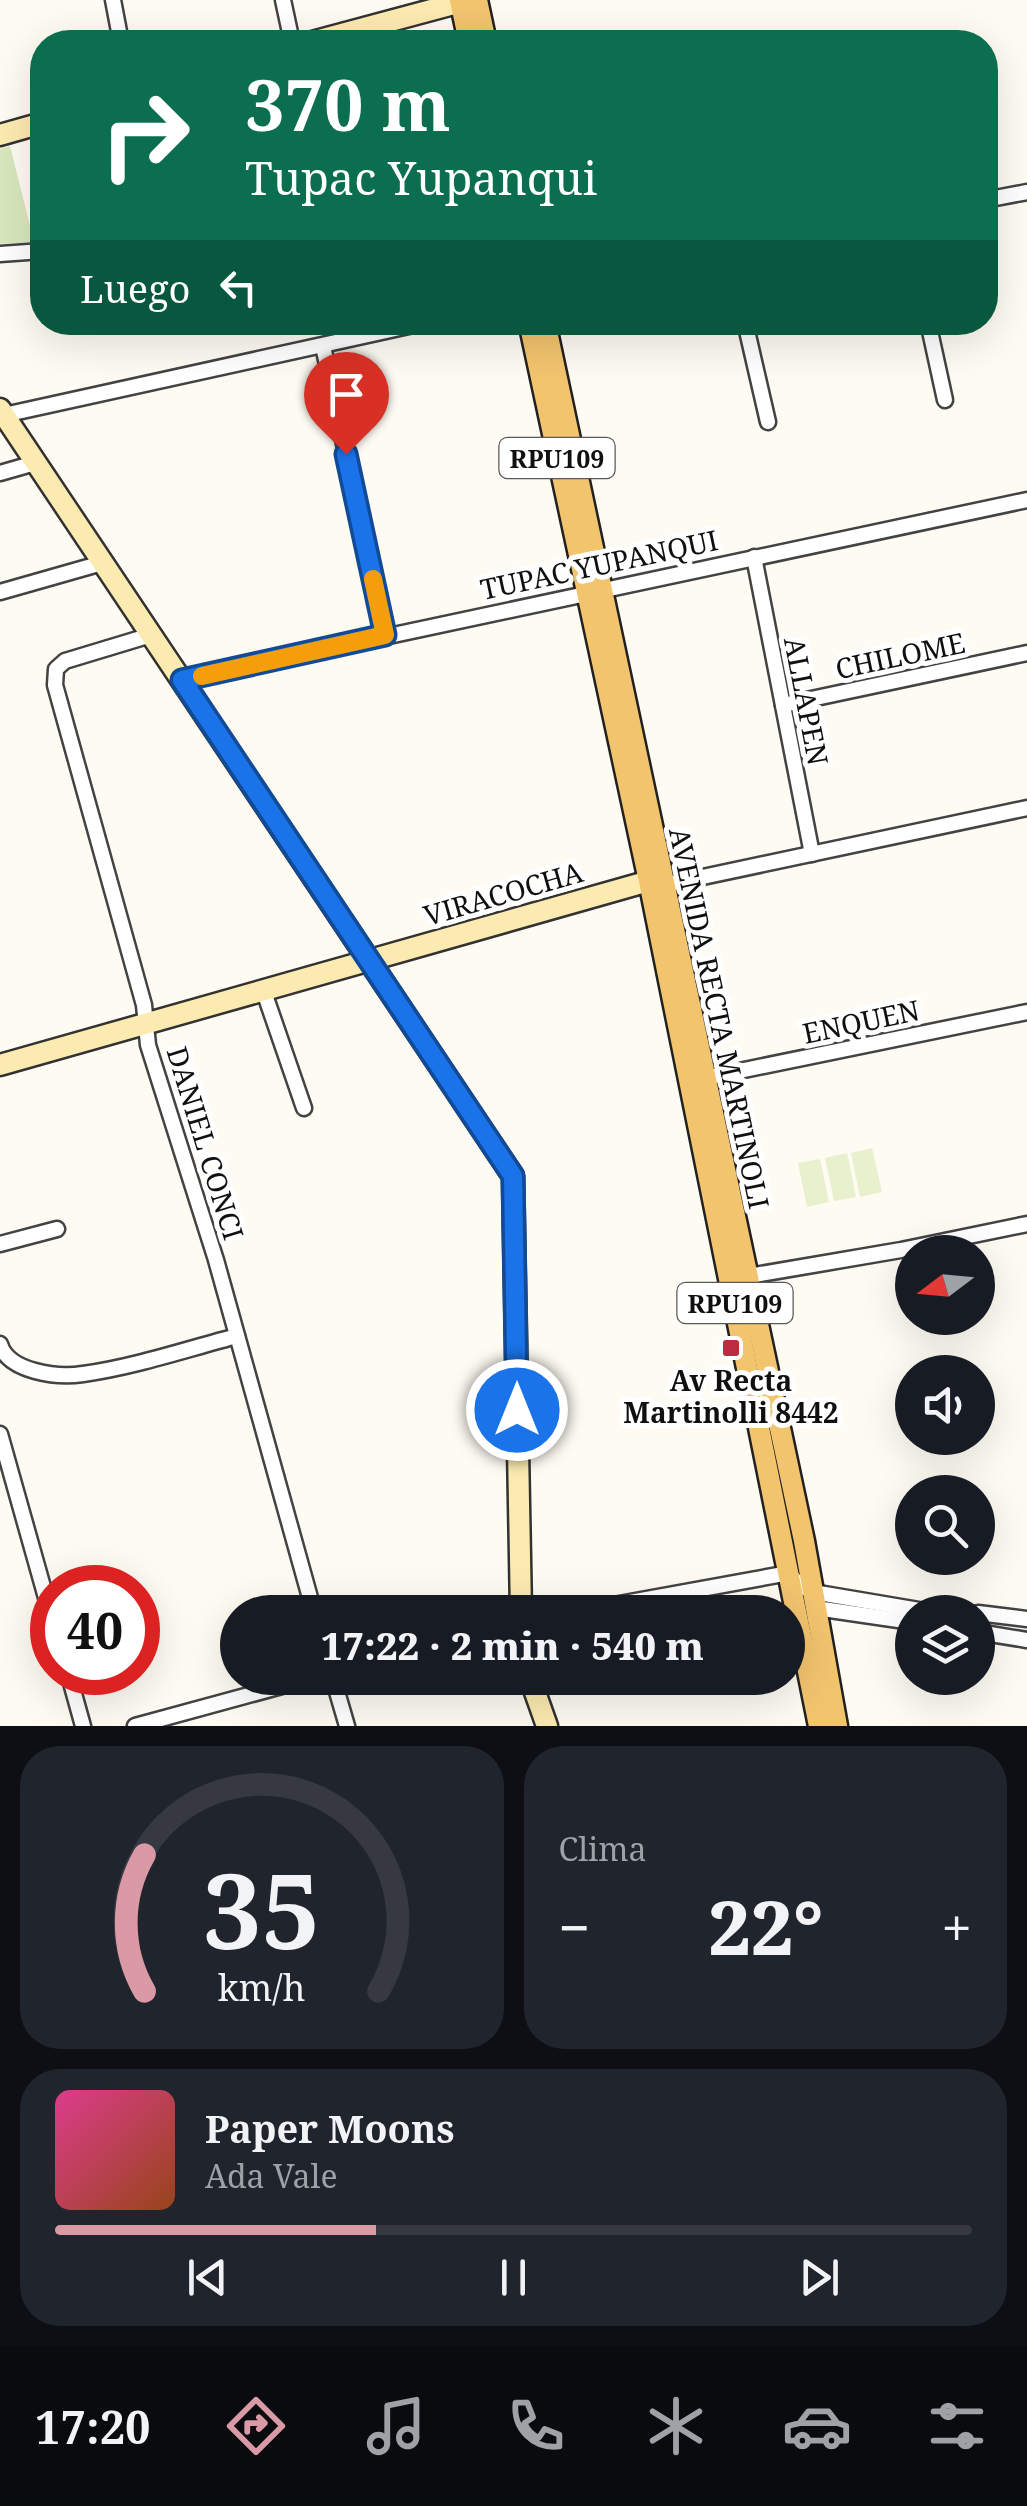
<!DOCTYPE html>
<html lang="es">
<meta charset="utf-8">
<style>
body{margin:0;font-family:"Noto Serif",serif;background:#20242c;color:#f1f3f6;height:100vh;display:flex;flex-direction:column;font-size:38px;white-space:nowrap}
*{box-sizing:border-box;margin:0}
p{font-size:32px;color:#9ea1a6}
.icon{flex:none;width:55px;height:55px;fill:none;stroke:currentColor;stroke-width:2;stroke-linecap:round;stroke-linejoin:round}
.map{position:relative;height:1726px;overflow:hidden}
.panel{display:flex;flex-direction:column;gap:20px;padding:20px;background:#0d0f14;flex:1}
.panel>*{flex:none}
.guide{position:absolute;left:30px;top:30px;width:968px;height:305px;border-radius:40px;box-shadow:0 10px 40px #0002;background:#0b6e4f;color:#fff;overflow:hidden}
.needle{width:65px;rotate:254deg}
.fabs{position:absolute;left:895px;top:1235px;display:grid;gap:20px}
.fabs a{display:grid;place-items:center;width:100px;height:100px;border-radius:50%;background:#171b24;box-shadow:0 10px 40px #0002;font-size:50px}
.speed{position:absolute;left:30px;top:1565px;display:flex;gap:20px;font-size:50px;font-weight:700;text-align:center}
.speed>*{display:grid;place-content:center;width:130px;height:130px;border-radius:50%;background:#171b24;box-shadow:0 10px 40px #0002;line-height:1}
.speed .limit{border:15px solid #d22;background:#fff;color:#111}
.pin{position:absolute;display:grid;place-items:center;width:85px;height:85px;color:#fff;margin:-102px -42px;border-radius:50% 50% 50% 0;rotate:-45deg;box-shadow:0 0 10px #0007}
.pin .icon{rotate:45deg}
.me{position:absolute;width:110px;margin:-55px;rotate:0deg;stroke-linejoin:round;filter:drop-shadow(0 0 8px #0008)}
.turn{display:flex;align-items:center;gap:35px;height:210px;padding:0 50px;font-size:45px}
.turn .icon{width:130px;height:130px;stroke-width:2.5}
.turn b{display:block;font-size:70px;line-height:85px}
.then{display:flex;align-items:center;height:95px;padding:0 50px;background:#0003;gap:20px;font-size:38px}
.big{font-size:75px;font-weight:800;line-height:1.1}
.panel .card{flex:1;display:flex;flex-direction:column;justify-content:center;gap:15px;min-width:0;padding:0 35px;border-radius:40px;background:#20242c}
.panel .dial{align-items:center;gap:0}
.dial svg{height:260px;overflow:visible;fill:none;stroke:#363941;stroke-width:7;stroke-linecap:round;text-anchor:middle}
.dial text{fill:#f1f3f6;stroke:none}
.song{display:flex;align-items:center;gap:30px}
.cover{width:120px;height:120px;border-radius:15px;background:linear-gradient(135deg,hsl(330 70% 55%),hsl(20 70% 35%))}
.played{height:10px;border-radius:5px;background:linear-gradient(90deg,#d999a5 35%,#363941 35%)}
.keys{display:flex;justify-content:space-around;direction:ltr}
.heat{display:flex;justify-content:space-between;align-items:center;font-size:55px;direction:ltr}
.panel .tiles{flex:1;display:grid;gap:20px;grid-template-columns:1fr 1fr}
.card:last-child{grid-column:span 2}
.trip{position:absolute;left:220px;top:1595px;width:585px;height:100px;border-radius:50px;background:#171b24;box-shadow:0 10px 40px #0002;font-weight:800;line-height:100px;text-align:center}
.tab-bar{display:flex;height:160px;justify-content:space-around;align-items:center;background:#090b0e;color:#9ea1a6}
.tab-bar .icon{width:70px;height:70px}
.tab-bar .current{color:#d999a5}
.tab-bar b{font-size:45px;color:#f1f3f6}
.map>svg:first-child{display:block}
</style>
<div class="map">
<svg width="1027" height="1726" viewBox="0 0 1027 1726">
<rect width="100%" height="100%" fill="#fefbf3"/>
<path fill="#d8e8bd" d="M 10,146 L 34,242 L 0,244 L 0,149 Z"/>
<g fill="#e8f0ce">
<path d="M 872,1148 L 882,1192 L 860,1197 L 851,1153 Z"/>
<path d="M 847,1153 L 856,1197 L 834,1201 L 825,1158 Z"/>
<path d="M 820,1159 L 829,1202 L 807,1207 L 798,1163 Z"/>
</g>
<g fill="none" stroke-linecap="round" stroke-linejoin="round">
<g stroke="#434343" stroke-width="19">
<g id="street">
<path d="M 113,0 L 121,42"/>
<path d="M 283,0 L 292,42"/>
<path d="M 985,200 L 1027,192"/>
<path d="M 0,254 L 42,251"/>
<path d="M 745,322 L 768,422"/>
<path d="M 928,322 L 945,400"/>
<path d="M 323,346 L 385,635"/>
<path d="M 4,415 L 427,322"/>
<path d="M 0,473 L 35,463"/>
<path d="M 754,557 L 812,854"/>
<path d="M 0,592 L 102,563"/>
<path d="M 151,635 L 65,661 L 56,669 L 55,685 L 144,1005 L 148,1045 L 216,1260 L 314,1612"/>
<path d="M 182,680 L 1027,500"/>
<path d="M 783,705 L 1027,653"/>
<path d="M 656,883 L 665,885 L 1027,808"/>
<path d="M 263,989 L 304,1108"/>
<path d="M 705,1078 L 1027,1012"/>
<path d="M 0,1244 L 57,1229"/>
<path d="M 743,1277 L 901,1250 L 1027,1224"/>
<path d="M 0,1344 C 8,1372 58,1378 83,1374 C 134,1367 187,1349 237,1336"/>
<path d="M 0,1434 L 52,1619"/>
<path d="M 816,1608 L 912,1622"/>
<path d="M 575,1612 L 789,1573 L 799,1585 L 813,1592 L 931,1612"/>
<path d="M 978,1613 L 1027,1619"/>
<path d="M 978,1632 L 1027,1640"/>
<path d="M 68,1672 L 83,1726"/>
<path d="M 333,1678 L 347,1726"/>
<path d="M 135,1726 L 311,1678"/>
</g>
</g>
<g stroke="#323232" stroke-width="25">
<g id="secondary">
<path d="M 312,42 L 461,2"/>
<path d="M 0,135 L 42,123"/>
<path d="M 0,409 L 513,1176 L 521,1612"/>
<path d="M 0,1065 L 649,881"/>
<path d="M 530,1678 L 547,1726"/>
</g>
</g>
<g stroke="#212121" stroke-width="25">
<g id="primary">
<path d="M 460,0 L 469,42"/>
<path d="M 477,0 L 486,42"/>
<path d="M 529,322 L 649,881 L 819,1726"/>
<path d="M 545,322 L 804,1541 L 837,1726"/>
</g>
</g>
<use href="#street" stroke="#fff" stroke-width="14"/>
<use href="#secondary" stroke="#fcebb0" stroke-width="20"/>
<use href="#primary" stroke="#f3c46e" stroke-width="20"/>
</g>
<g fill="none" stroke-linecap="round" stroke-linejoin="round">
<g stroke="#114b97" stroke-width="25">
<path id="route" d="M 346,454 L 385,635 L 182,680 L 513,1176 L 517,1410"/>
</g>
<use href="#route" stroke="#1a73e8" stroke-width="18"/>
<path stroke="#f59e0b" stroke-width="18" d="M 202,676 L 385,635 L 373,579"/>
</g>
<rect fill="#bb2c42" stroke="#fff" stroke-width="4" x="721" y="1338" width="20" height="20" rx="5"/>
<g text-anchor="middle" dominant-baseline="central" stroke-width="10" stroke-linejoin="round" paint-order="stroke">
<g fill="#fff" stroke="#585858" stroke-width="2.5">
<rect x="499.5" y="438" width="115" height="40" rx="8"/>
<rect x="677.5" y="1283" width="115" height="40" rx="8"/>
</g>
<g font-size="25" font-weight="bold" fill="#101010">
<text x="557" y="458">RPU109</text>
<text x="735" y="1303">RPU109</text>
</g>
<g font-size="28" fill="#101010" stroke="#fff">
<text transform="translate(599 564) rotate(-12)">TUPAC YUPANQUI</text>
<text transform="translate(900 655) rotate(-12)">CHILOME</text>
<text transform="translate(807 701) rotate(79)">ALLAPEN</text>
<text transform="translate(503 893) rotate(-16)">VIRACOCHA</text>
<text transform="translate(720 1018) rotate(78)">AVENIDA RECTA MARTINOLI</text>
<text transform="translate(861 1021) rotate(-12)">ENQUEN</text>
<text transform="translate(206 1143) rotate(73)">DANIEL CONCI</text>
</g>
<g font-size="28" font-weight="bold" fill="#101010" stroke="#fff">
<text x="731" y="1380">Av Recta<tspan x="731" dy="32">Martinolli 8442</tspan></text>
</g>
</g>
</svg>
<div class="fabs">
<a><svg class="needle" viewBox="-14 -14 28 28"><path d="M0-13l5 13h-10z" fill="#e53935"/><path d="M0 13l5-13h-10z" fill="#9ea1a6"/></svg></a>
<a><svg class="icon" aria-label="sound" viewBox="0 0 24 24"><path d="M4 9h4l5-4v14l-5-4H4zM17 9q2 3 0 6"/></svg></a>
<a><svg class="icon" aria-label="search" viewBox="0 0 24 24"><circle cx="10" cy="10" r="6"/><path d="M15 15l6 6"/></svg></a>
<a><svg class="icon" aria-label="layers" viewBox="0 0 24 24"><path d="M12 4l9 5-9 5-9-5zM3 14l9 5 9-5"/></svg></a>
</div>
<div class="speed"><div class="limit">40</div></div>
<div class="pin" style="left:346px;top:454px;background:#d93025"><svg class="icon" aria-label="arrive" viewBox="0 0 24 24"><path d="M6 21V4h12l-3 4 3 4H6"/></svg></div>
<svg class="me" style="left:517px;top:1410px" viewBox="-20 -20 40 40"><circle r="17" fill="#1a73e8" stroke="#fff" stroke-width="3"/><path d="M0-11L8 9 0 5-8 9z" fill="#fff"/></svg>
<div class="trip">17:22 · 2 min · 540 m</div>
<div class="guide">
<div class="turn"><svg class="icon" aria-label="right" viewBox="0 0 24 24"><path d="M7 20v-9h11M14 6l5 5-5 5"/></svg><div><b>370 m</b>Tupac Yupanqui</div></div>
<div class="then">Luego<svg class="icon" aria-label="left" viewBox="0 0 24 24"><path d="M17 20v-9H6M10 6l-5 5 5 5"/></svg></div>
</div>
</div>
<section class="panel">
<div class="tiles">
<div class="card dial"><svg viewBox="0 0 100 80">
<path d="M14 69A42 42 0 1 1 86 69"/>
<path d="M14 69A42 42 0 0 1 14 27" stroke="#d999a5"/>
<text x="50" y="56" font-size="32" font-weight="700">35</text>
<text x="50" y="72" font-size="11">km/h</text>
</svg></div>
<div class="card"><p>Clima</p>
<div class="heat"><a>−</a><b class="big">22°</b><a>+</a></div>
</div>
<div class="card">
<div class="song"><i class="cover"></i><div><b>Paper Moons</b><p>Ada Vale</p></div></div>
<div class="played"></div>
<div class="keys"><svg class="icon" aria-label="previous" viewBox="0 0 24 24"><path d="M18 5L8 12l10 7zM5 5v14"/></svg><svg class="icon" aria-label="pause" viewBox="0 0 24 24"><path d="M8 5v14M16 5v14"/></svg><svg class="icon" aria-label="next" viewBox="0 0 24 24"><path d="M6 5l10 7-10 7zM19 5v14"/></svg></div>
</div>
</div>
</section>
<nav class="tab-bar">
<b>17:20</b>
<svg class="icon current" aria-label="directions" viewBox="0 0 24 24"><path d="M12 3l9 9-9 9-9-9zM9 14v-3h6M13 9l2 2-2 2"/></svg>
<svg class="icon" aria-label="music" viewBox="0 0 24 24"><path d="M9 18V5l10-2v13"/><circle cx="6" cy="18" r="3"/><circle cx="16" cy="16" r="3"/></svg>
<svg class="icon" aria-label="phone" viewBox="0 0 24 24"><path d="M5 4h4l2 5-3 2q2 4 5 5l2-3 5 2v4C11 20 4 13 5 4z"/></svg>
<svg class="icon" aria-label="climate" viewBox="0 0 24 24"><path d="M12 3v18M4 7l16 10M4 17L20 7"/></svg>
<svg class="icon" aria-label="car" viewBox="0 0 24 24"><path d="M5 17H2v-5l4-1 3-4h7l3 4 3 1v5h-3M9 17h6M6 11h13"/><circle cx="7" cy="17" r="2"/><circle cx="17" cy="17" r="2"/></svg>
<svg class="icon" aria-label="filters" viewBox="0 0 24 24"><path d="M4 7h16M4 17h16"/><circle cx="9" cy="7" r="2"/><circle cx="15" cy="17" r="2"/></svg>
</nav>
